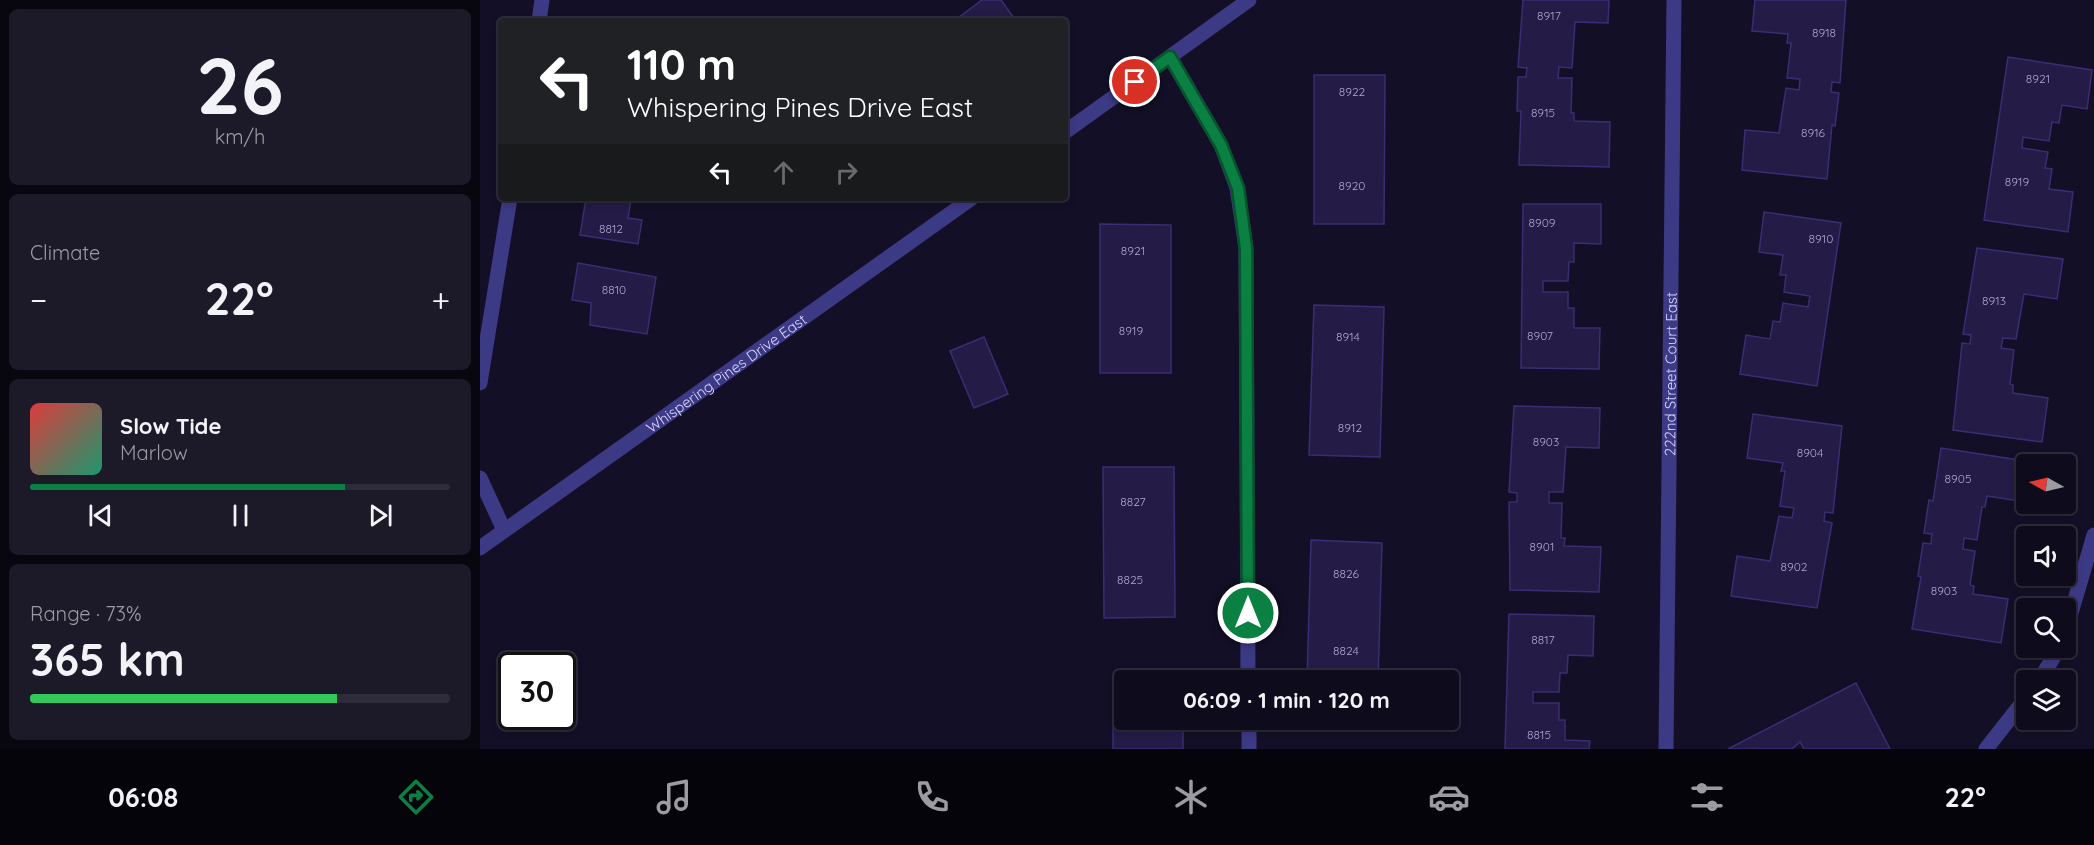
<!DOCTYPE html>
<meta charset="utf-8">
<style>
body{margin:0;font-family:Quicksand,sans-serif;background:#1c1929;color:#f1f3f6;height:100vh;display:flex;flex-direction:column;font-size:22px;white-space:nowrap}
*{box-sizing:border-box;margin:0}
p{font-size:20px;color:#9b9ba3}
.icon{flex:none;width:33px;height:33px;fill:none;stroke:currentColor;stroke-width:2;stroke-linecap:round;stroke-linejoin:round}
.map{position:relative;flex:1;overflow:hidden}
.sheet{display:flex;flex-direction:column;gap:9px;padding:9px;background:#08060f;width:480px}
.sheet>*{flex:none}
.guide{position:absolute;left:18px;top:18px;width:570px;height:183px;border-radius:6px;box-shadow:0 3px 9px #0003,0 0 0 2px #2e2b3b;background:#202124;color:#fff;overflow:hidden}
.needle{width:39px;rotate:278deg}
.controls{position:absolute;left:1536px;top:454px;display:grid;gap:12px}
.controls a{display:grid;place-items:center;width:60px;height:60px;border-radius:6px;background:#0e0b1c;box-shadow:0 3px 9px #0003,0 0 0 2px #2e2b3b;font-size:30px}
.speed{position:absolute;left:18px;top:652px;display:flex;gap:12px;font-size:30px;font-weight:700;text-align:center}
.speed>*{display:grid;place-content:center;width:78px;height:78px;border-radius:50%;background:#0e0b1c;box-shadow:0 3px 9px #0003,0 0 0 2px #2e2b3b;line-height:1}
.speed .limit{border:3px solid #111;border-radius:9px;background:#fff;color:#111}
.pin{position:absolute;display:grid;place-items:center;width:51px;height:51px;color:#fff;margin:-26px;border:3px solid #fff;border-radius:50%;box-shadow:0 2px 6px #0007}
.me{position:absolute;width:66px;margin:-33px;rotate:0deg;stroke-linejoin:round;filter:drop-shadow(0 0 4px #0008)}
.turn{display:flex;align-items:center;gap:21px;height:126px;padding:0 30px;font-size:27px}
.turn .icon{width:78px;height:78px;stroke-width:2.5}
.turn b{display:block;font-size:42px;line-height:51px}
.lanes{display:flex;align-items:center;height:57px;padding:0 30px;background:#0003;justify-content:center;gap:30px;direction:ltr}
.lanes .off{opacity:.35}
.big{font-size:45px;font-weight:800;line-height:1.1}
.sheet .widget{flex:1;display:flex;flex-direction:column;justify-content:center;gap:9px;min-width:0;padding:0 21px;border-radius:9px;background:#1c1929}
.sheet .dial{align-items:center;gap:0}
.dial b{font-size:78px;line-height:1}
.song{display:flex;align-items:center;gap:18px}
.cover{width:72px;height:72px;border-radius:9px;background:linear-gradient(135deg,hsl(0 70% 55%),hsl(160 70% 35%))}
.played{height:6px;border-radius:3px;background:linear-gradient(90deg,#0b8043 75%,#2e2b3b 75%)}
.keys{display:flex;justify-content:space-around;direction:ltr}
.heat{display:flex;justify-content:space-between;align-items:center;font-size:33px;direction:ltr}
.charge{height:9px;border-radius:4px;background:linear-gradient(90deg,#34c759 73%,#2e2b3b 0)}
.trip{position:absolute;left:634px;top:670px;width:345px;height:60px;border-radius:6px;background:#0e0b1c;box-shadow:0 3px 9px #0003,0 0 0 2px #2e2b3b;font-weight:800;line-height:60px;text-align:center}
.tabs{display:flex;height:96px;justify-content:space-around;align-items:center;background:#06040b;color:#9b9ba3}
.tabs .icon{width:42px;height:42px}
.tabs .current{color:#0b8043}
.tabs b{font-size:27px;color:#f1f3f6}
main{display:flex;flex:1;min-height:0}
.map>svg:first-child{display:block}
</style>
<main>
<section class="sheet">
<div class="widget dial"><b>26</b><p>km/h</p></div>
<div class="widget"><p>Climate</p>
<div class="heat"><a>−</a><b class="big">22°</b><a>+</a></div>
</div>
<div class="widget">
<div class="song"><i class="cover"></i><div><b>Slow Tide</b><p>Marlow</p></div></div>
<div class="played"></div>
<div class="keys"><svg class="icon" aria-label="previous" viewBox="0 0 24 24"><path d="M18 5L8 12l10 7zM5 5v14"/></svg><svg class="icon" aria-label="pause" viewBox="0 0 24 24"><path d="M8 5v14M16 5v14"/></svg><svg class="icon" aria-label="next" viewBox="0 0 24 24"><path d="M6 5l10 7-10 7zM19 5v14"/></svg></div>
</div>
<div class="widget"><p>Range · 73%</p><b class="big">365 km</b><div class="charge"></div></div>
</section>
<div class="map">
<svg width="1614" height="749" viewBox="0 0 1614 749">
<rect width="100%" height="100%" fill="#130f26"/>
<g fill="#241b47" stroke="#3b2d73" stroke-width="1.5">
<path d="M 502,0 L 521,0 L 536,21 L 474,21 Z"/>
<path d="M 1043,0 L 1129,0 L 1128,23 L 1095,22 L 1092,68 L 1079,67 L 1078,78 L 1092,78 L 1091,113 L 1094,113 L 1094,121 L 1130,122 L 1129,167 L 1039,165 L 1041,111 L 1037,111 L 1038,77 L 1046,77 L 1047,68 L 1038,67 Z"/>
<path d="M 1275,0 L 1366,0 L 1360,83 L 1352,82 L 1351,92 L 1359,93 L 1355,126 L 1352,125 L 1347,179 L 1262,170 L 1265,130 L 1299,133 L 1306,88 L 1319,90 L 1320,79 L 1307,78 L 1311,43 L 1307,43 L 1308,34 L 1272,31 Z"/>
<path d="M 1528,57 L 1612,70 L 1607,109 L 1582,105 L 1579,123 L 1572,122 L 1569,141 L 1543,137 L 1542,148 L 1568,152 L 1565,168 L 1572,169 L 1569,189 L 1593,192 L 1588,232 L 1504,220 Z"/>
<path d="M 834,75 L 905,75 L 904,224 L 834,224 Z"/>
<path d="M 106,198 L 162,198 L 161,202 L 151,200 L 148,218 L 162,220 L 158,244 L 100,235 Z"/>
<path d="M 1043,204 L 1121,204 L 1121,244 L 1094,243 L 1094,262 L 1089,262 L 1088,281 L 1063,281 L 1063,292 L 1088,292 L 1088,308 L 1094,308 L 1094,328 L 1120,328 L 1119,369 L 1041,368 Z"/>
<path d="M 1284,212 L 1361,223 L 1337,386 L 1260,374 L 1266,335 L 1290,339 L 1293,321 L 1300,322 L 1303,303 L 1328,307 L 1330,296 L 1304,292 L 1306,275 L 1300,275 L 1303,255 L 1279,252 Z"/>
<path d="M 620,224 L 691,225 L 691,373 L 620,373 Z"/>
<path d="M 1497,248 L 1583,259 L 1577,299 L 1544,294 L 1536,339 L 1523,338 L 1521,348 L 1534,350 L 1530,384 L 1533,385 L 1533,393 L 1568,398 L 1562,442 L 1473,430 L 1482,343 L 1490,344 L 1491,335 L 1483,334 Z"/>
<path d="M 98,263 L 176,277 L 167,334 L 110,325 L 111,303 L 92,300 Z"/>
<path d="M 834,305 L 904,307 L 900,457 L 829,455 Z"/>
<path d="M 504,337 L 528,394 L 494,408 L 470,351 Z"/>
<path d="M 1034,406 L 1120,408 L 1119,448 L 1086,447 L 1083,492 L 1069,492 L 1069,503 L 1082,503 L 1081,538 L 1085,538 L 1084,546 L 1121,547 L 1119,592 L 1030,590 L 1029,502 L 1037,502 L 1037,493 L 1029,492 Z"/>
<path d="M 1273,414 L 1362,426 L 1353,513 L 1345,512 L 1344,521 L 1352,523 L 1337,608 L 1251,596 L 1257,556 L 1290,561 L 1299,516 L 1312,518 L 1314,508 L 1300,506 L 1305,471 L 1301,471 L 1303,463 L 1267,458 Z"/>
<path d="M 1461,448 L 1545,461 L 1539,501 L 1507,496 L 1505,507 L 1502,507 L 1497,540 L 1484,538 L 1483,549 L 1495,551 L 1490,585 L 1494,586 L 1493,594 L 1528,599 L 1521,643 L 1432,629 L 1441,577 L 1438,576 L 1443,543 L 1451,544 L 1452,534 L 1444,533 L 1449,500 L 1453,501 Z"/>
<path d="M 623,467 L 694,467 L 695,617 L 624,618 Z"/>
<path d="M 831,540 L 902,543 L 898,681 L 827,681 Z"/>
<path d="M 1029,614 L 1114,616 L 1113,656 L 1088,655 L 1087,673 L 1080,673 L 1079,692 L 1053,692 L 1053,703 L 1079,703 L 1079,720 L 1085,720 L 1085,740 L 1110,741 L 1109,749 L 1025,749 Z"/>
<path d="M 1376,683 L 1410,749 L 1324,749 L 1320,742 L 1312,749 L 1248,749 Z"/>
<path d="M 633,708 L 645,708 L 645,720 L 703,720 L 703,749 L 633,749 Z"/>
</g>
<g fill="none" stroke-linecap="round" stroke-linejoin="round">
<g stroke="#3d3a85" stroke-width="15">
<path d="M 59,21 L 62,0"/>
<path d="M 690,57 L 741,145 L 757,188 L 766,248 L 768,681"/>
<path d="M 585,132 L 769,0"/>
<path d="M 0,383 L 30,198"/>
<path d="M 0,478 L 24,530"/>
<path id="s1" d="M 0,548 L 492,198"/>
<path d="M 1586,630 L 1614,535"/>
<path d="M 1559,681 L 1579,648"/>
<path d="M 769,720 L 769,749"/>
<path id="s2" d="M 1186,749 L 1194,0"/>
<path d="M 1506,749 L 1546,698"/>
</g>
</g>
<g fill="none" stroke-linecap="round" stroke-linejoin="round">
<g stroke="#07532c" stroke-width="15">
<path id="route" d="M 655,82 L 690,57 L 741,145 L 758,188 L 766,248 L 768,613"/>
</g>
<use href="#route" stroke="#0b8043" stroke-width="10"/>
</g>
<g text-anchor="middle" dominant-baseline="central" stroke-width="6" stroke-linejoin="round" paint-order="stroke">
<g font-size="12" fill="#aca6d1">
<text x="1069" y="15">8917</text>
<text x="1344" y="32">8918</text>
<text x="1558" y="78">8921</text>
<text x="872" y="91">8922</text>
<text x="1063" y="112">8915</text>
<text x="1333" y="132">8916</text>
<text x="1537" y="181">8919</text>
<text x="872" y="185">8920</text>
<text x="1062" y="222">8909</text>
<text x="131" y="228">8812</text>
<text x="1341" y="238">8910</text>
<text x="653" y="250">8921</text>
<text x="134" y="289">8810</text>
<text x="1514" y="300">8913</text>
<text x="651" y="330">8919</text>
<text x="1060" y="335">8907</text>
<text x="868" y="336">8914</text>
<text x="870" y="427">8912</text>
<text x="1066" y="441">8903</text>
<text x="1330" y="452">8904</text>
<text x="1478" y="478">8905</text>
<text x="653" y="501">8827</text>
<text x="1062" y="546">8901</text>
<text x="1314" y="566">8902</text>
<text x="866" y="573">8826</text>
<text x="650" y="579">8825</text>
<text x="1464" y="590">8903</text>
<text x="1063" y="639">8817</text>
<text x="866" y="650">8824</text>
<text x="1059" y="734">8815</text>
</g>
<g font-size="15" fill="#d9d4ff" stroke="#130f26">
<text stroke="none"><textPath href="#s1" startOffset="302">Whispering Pines Drive East</textPath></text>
<text stroke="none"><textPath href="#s2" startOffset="375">222nd Street Court East</textPath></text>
</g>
</g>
</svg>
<div class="controls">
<a><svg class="needle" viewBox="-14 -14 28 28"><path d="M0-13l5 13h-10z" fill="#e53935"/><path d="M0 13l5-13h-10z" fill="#9b9ba3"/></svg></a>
<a><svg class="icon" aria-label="sound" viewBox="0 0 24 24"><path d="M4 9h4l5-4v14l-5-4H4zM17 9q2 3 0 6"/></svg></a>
<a><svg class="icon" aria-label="search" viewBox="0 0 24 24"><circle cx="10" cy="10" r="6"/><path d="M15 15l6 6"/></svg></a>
<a><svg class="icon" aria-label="layers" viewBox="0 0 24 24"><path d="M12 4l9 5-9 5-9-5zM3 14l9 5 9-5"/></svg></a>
</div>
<div class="speed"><div class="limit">30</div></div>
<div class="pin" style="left:655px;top:82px;background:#d93025"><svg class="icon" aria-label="arrive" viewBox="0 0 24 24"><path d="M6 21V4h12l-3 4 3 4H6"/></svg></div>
<svg class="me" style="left:768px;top:613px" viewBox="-20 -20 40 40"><circle r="17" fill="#0b8043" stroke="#fff" stroke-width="3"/><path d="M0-11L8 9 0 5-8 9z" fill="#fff"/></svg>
<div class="trip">06:09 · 1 min · 120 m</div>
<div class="guide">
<div class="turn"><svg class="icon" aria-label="left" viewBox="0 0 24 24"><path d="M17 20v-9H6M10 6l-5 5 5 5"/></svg><div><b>110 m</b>Whispering Pines Drive East</div></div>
<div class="lanes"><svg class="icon" aria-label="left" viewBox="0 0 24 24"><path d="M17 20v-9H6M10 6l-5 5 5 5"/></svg><svg class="icon off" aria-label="ahead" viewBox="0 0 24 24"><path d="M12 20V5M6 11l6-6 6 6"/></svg><svg class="icon off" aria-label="right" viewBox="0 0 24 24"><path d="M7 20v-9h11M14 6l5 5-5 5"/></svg></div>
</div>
</div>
</main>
<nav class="tabs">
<b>06:08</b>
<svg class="icon current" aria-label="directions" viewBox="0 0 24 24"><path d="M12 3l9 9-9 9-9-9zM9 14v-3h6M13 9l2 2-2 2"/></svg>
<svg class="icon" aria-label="music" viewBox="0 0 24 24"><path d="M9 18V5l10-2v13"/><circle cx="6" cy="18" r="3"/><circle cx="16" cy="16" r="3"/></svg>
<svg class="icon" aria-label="phone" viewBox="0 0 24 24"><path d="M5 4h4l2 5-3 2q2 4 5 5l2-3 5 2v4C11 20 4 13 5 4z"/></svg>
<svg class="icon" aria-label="climate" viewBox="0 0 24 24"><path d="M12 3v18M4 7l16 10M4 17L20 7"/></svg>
<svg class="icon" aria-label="car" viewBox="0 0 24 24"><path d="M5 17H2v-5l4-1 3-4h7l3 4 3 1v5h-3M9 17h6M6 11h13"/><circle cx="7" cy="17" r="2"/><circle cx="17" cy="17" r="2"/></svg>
<svg class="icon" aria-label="filters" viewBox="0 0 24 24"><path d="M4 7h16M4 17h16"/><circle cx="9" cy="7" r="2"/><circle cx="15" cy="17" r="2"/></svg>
<b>22°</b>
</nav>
